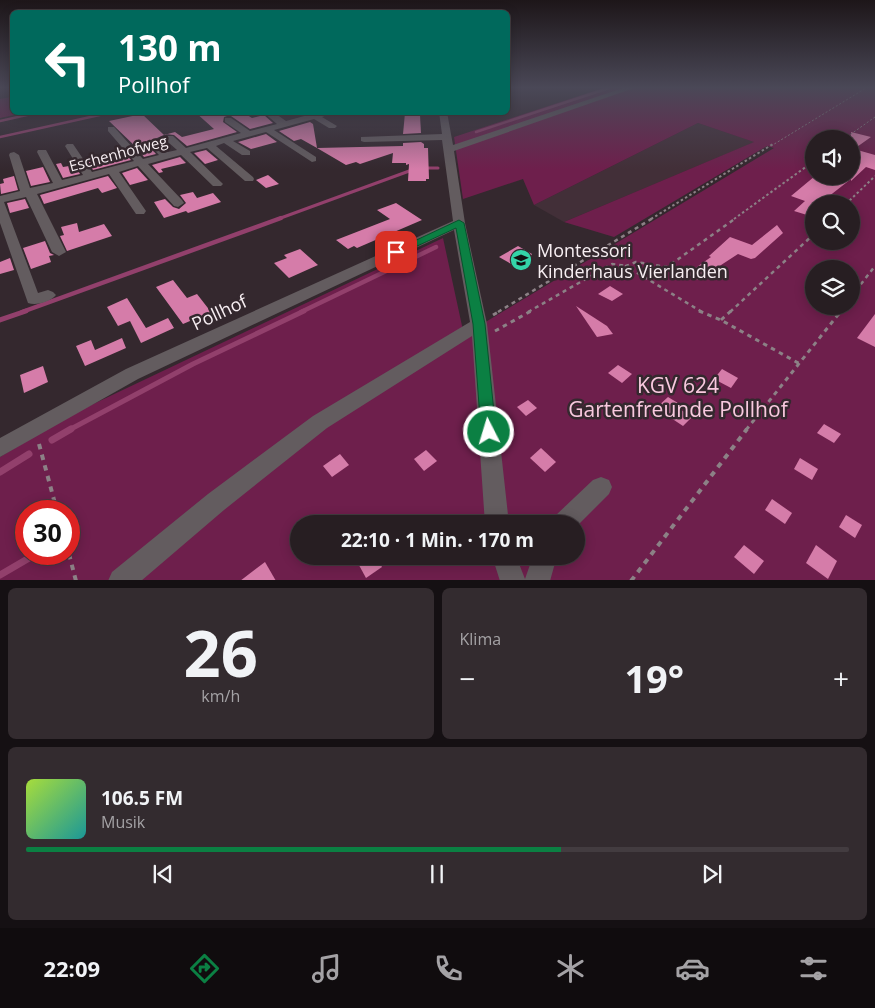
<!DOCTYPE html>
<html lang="de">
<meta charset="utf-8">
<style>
body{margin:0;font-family:"Open Sans",sans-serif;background:#332b2f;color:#f1f3f6;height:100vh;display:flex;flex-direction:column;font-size:19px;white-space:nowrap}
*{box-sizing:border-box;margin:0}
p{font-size:16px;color:#a4a2a5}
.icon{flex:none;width:28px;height:28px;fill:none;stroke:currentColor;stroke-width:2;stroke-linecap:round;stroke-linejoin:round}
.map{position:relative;height:580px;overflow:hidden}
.drawer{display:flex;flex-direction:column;gap:8px;padding:8px;background:#151013;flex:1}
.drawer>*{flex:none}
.banner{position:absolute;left:10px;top:10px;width:500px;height:105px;border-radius:8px;box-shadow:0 2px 12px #0003,0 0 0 1px #433c40;background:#00695c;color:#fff;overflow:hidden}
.buttons{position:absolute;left:805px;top:130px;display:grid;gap:10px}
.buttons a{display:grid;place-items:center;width:55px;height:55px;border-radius:50%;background:#271e22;box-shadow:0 2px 12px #0003,0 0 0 1px #433c40;font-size:25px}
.speed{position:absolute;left:15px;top:500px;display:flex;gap:10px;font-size:25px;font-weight:700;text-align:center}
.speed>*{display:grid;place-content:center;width:65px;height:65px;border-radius:50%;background:#271e22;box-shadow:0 2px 12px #0003,0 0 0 1px #433c40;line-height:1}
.speed .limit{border:8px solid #d22;background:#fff;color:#111}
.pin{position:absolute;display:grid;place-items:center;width:42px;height:42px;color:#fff;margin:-21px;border-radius:10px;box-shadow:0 2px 8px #0006}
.me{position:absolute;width:55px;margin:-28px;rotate:355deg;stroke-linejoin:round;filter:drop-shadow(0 0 4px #0008)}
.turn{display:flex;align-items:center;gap:18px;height:105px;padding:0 25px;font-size:22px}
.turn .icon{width:65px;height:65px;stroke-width:2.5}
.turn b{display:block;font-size:35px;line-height:42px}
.big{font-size:38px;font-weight:700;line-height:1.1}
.drawer .widget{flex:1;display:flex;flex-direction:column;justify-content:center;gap:8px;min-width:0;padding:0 18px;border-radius:8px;background:#332b2f}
.drawer .dial{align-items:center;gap:0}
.dial b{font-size:65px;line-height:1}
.song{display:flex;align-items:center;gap:15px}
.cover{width:60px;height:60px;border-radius:8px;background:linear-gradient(135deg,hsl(80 70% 55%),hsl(180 70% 35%))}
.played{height:5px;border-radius:2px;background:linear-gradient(90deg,#0b8043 65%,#433c40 65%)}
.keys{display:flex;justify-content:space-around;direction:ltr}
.heat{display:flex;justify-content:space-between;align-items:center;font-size:28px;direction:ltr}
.drawer .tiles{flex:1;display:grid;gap:8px;grid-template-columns:1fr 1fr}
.widget:last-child{grid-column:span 2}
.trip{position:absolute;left:290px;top:515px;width:295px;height:50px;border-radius:25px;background:#271e22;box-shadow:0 2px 12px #0003,0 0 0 1px #433c40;font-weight:700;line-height:50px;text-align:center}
.tab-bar{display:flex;height:80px;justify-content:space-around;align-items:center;background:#100c0e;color:#a4a2a5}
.tab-bar .icon{width:35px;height:35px}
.tab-bar .on{color:#0b8043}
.tab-bar b{font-size:22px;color:#f1f3f6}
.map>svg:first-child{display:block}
</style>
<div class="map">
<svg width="875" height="581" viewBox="0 0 875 581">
<rect width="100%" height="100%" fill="#34282e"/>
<path fill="#422f38" d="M 698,123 L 755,142 L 564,222 L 534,205 Z"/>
<g fill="#6e1f4c" fill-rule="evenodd">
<path d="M 603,88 L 875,88 L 875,580 L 0,580 L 0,457 L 68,416 L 443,238 L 464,335 L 774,148 L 767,146 L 614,237 L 564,222 L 754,142 L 698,123 L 534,205 L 523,179 L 463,199 L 454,137 ZM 814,139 L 851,139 L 851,176 L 814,176 ZM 814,204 L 851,204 L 851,241 L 814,241 ZM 814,269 L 851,269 L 851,306 L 814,306 ZM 26,511 L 69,511 L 69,554 L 26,554 ZM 299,524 L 576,524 L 576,556 L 299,556 Z"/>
<path d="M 12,97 L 12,112 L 24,113 L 0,118 L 0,99 Z"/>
</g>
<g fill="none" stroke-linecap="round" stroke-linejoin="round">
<g stroke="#92406c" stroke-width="2.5">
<path d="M 0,121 L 40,112"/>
<path d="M 476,132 L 609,88"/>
<path d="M 0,137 L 113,112"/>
</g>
<g stroke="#92406c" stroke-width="3">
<path d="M 425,168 L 438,168"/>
<path d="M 278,219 L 412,170"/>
</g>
<g stroke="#92406c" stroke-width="4.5">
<path d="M 22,312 L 281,218"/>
<path d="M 301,312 L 436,247"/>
</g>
<g stroke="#92406c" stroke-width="5">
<path d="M 0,320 L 26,311"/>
<path d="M 69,430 L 193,364 L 304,311"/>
</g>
<g stroke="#92406c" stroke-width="7">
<path d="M 52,440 L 71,429"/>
<path d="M 0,472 L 29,454"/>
<path d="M 0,575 L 36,554"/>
</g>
</g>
<g fill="#d57ca9">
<path d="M 195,112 L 227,112 L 227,116 L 224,117 L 223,122 L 237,132 L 187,146 L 174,135 L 166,134 L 148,142 L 148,145 L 156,154 L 144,157 L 137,148 L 109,121 L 142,114 L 164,135 L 175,132 L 182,137 L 214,129 Z"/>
<path d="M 244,113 L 252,118 L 264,115 L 273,123 L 250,129 L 231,116 Z"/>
<path d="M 405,113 L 420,115 L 421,133 L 403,134 Z"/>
<path d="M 310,122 L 313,124 L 317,148 L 301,139 L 294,141 L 279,131 Z"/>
<path d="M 851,132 L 871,137 L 854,149 L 875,155 L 875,170 L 866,167 L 851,181 L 851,179 L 819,204 L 814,204 L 814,209 L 807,215 L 794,211 L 805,201 L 791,196 L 815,176 L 851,176 Z"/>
<path d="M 266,134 L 277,142 L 251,149 L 238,142 Z"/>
<path d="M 421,142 L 424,144 L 424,148 L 428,148 L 429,179 L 426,179 L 426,181 L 408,181 L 409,164 L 406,165 L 406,163 L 392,163 L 393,153 L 360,164 L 356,162 L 346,165 L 317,148 L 403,146 L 403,143 Z"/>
<path d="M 206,150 L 218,160 L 205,164 L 194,153 Z"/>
<path d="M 125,153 L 131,160 L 93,170 L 88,162 Z"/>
<path d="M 180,157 L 186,163 L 161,169 L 163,172 L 159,173 L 152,165 Z"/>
<path d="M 61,163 L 63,167 L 75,165 L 80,174 L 63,178 L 56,164 Z"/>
<path d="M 43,167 L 50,182 L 31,186 L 26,171 Z"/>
<path d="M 137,168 L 148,180 L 130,185 L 122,173 Z"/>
<path d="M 268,175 L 279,184 L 266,188 L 256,180 Z"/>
<path d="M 14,176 L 18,190 L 1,194 L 0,184 L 4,183 L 3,179 Z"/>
<path d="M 108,176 L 117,188 L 102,193 L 98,188 L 44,204 L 40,195 Z"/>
<path d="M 193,192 L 197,198 L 213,193 L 221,202 L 188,213 L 186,211 L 164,218 L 154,202 L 165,199 L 173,207 L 179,209 L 186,203 L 180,195 Z"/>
<path d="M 25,199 L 29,208 L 10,213 L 7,203 Z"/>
<path d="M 396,203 L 422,220 L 357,248 L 354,246 L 348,249 L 336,240 L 390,219 L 377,210 Z"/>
<path d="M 77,223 L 79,232 L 104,224 L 112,236 L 67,251 L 60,236 L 64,235 L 61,227 Z"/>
<path d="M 777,225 L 783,233 L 755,258 L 751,259 L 738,254 L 698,280 L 687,274 L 711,257 L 709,256 L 730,237 L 752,245 Z"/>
<path d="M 45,241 L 50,253 L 54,255 L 49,256 L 51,262 L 31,269 L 23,248 Z"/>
<path d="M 518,246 L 532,254 L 526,264 L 518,268 L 499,257 Z"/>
<path d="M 300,249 L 318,265 L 289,278 L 274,263 L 287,258 L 284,255 Z"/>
<path d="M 10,258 L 14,270 L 0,274 L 0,262 Z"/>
<path d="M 173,280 L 187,298 L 197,294 L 211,312 L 183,324 L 156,287 Z"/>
<path d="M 610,286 L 623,294 L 612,301 L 598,294 Z"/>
<path d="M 127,298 L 146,328 L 168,318 L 174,328 L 141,343 L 130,321 L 118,326 L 107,307 Z"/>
<path d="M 576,306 L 607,326 L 613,334 L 597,337 Z"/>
<path d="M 875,314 L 875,347 L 857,338 Z"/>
<path d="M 122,338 L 126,348 L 85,366 L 76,346 L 91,340 L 95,350 Z"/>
<path d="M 618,365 L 632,374 L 622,383 L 608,373 Z"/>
<path d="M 43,366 L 48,382 L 24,393 L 20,375 Z"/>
<path d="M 722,369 L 738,378 L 731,388 L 714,379 Z"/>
<path d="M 668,397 L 678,403 L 675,406 L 692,417 L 683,426 L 656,408 Z"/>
<path d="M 528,400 L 537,408 L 526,416 L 517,407 Z"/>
<path d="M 824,424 L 841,434 L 834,443 L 817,433 Z"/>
<path d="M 541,448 L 556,462 L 545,472 L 530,458 Z"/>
<path d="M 426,450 L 437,461 L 424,471 L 414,459 Z"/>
<path d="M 340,454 L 349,465 L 332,477 L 323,466 Z"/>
<path d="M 800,458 L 818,469 L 812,480 L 794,469 Z"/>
<path d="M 772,499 L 792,513 L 785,524 L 765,510 Z"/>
<path d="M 846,515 L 862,525 L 855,538 L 839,527 Z"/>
<path d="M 744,545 L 764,561 L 754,574 L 734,557 Z"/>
<path d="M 816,545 L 837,561 L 828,579 L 806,563 Z"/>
<path d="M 354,556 L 376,556 L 382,567 L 366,578 Z"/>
<path d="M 265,562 L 276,581 L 240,581 Z"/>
</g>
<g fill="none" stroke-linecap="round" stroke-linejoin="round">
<g stroke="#8c8186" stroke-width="1" stroke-dasharray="2 2" stroke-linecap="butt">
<path d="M 844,139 L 875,117"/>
<path d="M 771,146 L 866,88"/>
</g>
<g stroke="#8c8186" stroke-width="2" stroke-dasharray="2.5 2.5" stroke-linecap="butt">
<path d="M 846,204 L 875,176"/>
<path d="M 651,219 L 773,144"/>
<path d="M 734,219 L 814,161"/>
</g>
<g stroke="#8c8186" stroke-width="2.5" stroke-dasharray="4 4" stroke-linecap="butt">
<path d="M 851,297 L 875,266"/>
<path d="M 498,312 L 653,218"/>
<path d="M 528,312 L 612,264 L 626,266"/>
<path d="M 702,312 L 626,266 L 636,262 L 667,267 L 736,218"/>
<path d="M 730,312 L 814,234"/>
<path d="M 840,312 L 844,306"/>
</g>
<g stroke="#8c8186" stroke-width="3" stroke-dasharray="4.5 4.5" stroke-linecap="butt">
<path d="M 699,311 L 721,320 L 800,364"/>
<path d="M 493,315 L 500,311"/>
<path d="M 721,320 L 731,311"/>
<path d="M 495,331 L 531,311"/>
<path d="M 746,430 L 841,311"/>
</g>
<g stroke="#8c8186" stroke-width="4" stroke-dasharray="5.5 5.5" stroke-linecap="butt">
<path d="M 39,444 L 57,511"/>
<path d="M 69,554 L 76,581"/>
<path d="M 631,581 L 747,429"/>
</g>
<g fill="#635c5f" fill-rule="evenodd">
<path d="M 623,88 L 634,88 L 454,151 L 465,223 L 487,324 L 509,524 L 485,524 L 472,336 L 327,428 L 224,510 L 141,581 L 108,581 L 112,572 L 208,494 L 313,416 L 470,322 L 454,230 L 138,379 L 0,457 L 0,438 L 126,369 L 453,221 L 442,140 L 364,142 L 361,141 L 361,137 L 442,134 L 439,112 L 447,112 L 453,145 Z"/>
<path d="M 263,112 L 273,112 L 286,121 L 319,112 L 335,112 L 322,117 L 337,126 L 335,128 L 329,128 L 314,119 L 274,130 L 316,157 L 316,161 L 312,162 L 266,132 L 233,141 L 250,151 L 250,155 L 242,155 L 224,143 L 216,146 L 253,177 L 254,179 L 253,181 L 245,181 L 207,148 L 190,152 L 221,182 L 223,184 L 221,186 L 213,186 L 181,155 L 148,164 L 182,200 L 184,203 L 178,207 L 174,206 L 138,166 L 119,172 L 146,211 L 144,214 L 136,214 L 109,174 L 37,194 L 66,252 L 59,256 L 52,252 L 26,197 L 4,202 L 38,293 L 48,290 L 53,292 L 56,295 C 50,302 36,306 28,303 L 0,223 L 0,196 L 20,191 L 9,155 L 10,153 L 14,152 L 19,155 L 30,188 L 53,183 L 37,152 L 38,150 L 46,150 L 62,180 L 83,175 L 65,146 L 67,144 L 73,144 L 92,172 L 134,161 L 108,131 L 108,127 L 114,127 L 143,159 L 159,155 L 149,144 L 167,136 L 173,136 L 186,148 L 241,133 L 225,122 L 225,118 L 231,118 L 250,131 L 277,124 ZM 168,142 L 177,150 L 168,152 L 160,145 Z"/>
<path d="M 601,477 L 609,480 L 612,487 L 609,494 L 576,527 L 576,524 L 551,524 L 555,516 L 593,480 Z"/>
<path d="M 492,556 L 516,556 L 525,579 L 533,556 L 557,556 L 550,581 L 500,581 Z"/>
</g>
</g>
<linearGradient id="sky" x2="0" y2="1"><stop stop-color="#1d1619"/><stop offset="0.52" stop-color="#4a4857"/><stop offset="1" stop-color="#4a4857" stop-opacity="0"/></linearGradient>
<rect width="875" height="169" fill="url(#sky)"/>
<path fill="#0b8043" stroke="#07532c" d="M 459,220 L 464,223 L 485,324 L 496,432 L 494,436 L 489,438 L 483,436 L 481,432 L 473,324 L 456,228 L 400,254 L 396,255 L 391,252 Z"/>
<defs>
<g id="school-disc" transform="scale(1.125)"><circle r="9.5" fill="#34d4a8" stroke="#34282e"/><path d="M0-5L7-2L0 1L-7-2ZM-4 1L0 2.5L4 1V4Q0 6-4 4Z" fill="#111"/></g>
</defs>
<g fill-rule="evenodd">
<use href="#school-disc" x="521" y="260"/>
</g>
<g text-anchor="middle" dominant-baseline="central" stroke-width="5" stroke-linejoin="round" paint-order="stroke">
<g font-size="15" fill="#f7eef2" stroke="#34282e">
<text transform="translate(118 153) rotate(-15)">Eschenhofweg</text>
</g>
<g font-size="18" fill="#f7eef2" stroke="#34282e" text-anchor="start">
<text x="537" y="250">Montessori<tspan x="537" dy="21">Kinderhaus Vierlanden</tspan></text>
</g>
<g font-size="18" fill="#f7eef2" stroke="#34282e">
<text transform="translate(219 312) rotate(-25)">Pollhof</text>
</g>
<g font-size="21" fill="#f9c9df" stroke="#34282e">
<text x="678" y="385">KGV 624<tspan x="678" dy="24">Gartenfreunde Pollhof</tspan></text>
</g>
</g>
</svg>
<div class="buttons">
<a><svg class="icon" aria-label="sound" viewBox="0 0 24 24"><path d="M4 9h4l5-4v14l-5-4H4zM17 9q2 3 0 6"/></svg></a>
<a><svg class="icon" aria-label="search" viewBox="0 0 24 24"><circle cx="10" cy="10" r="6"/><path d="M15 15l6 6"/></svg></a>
<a><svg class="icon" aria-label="layers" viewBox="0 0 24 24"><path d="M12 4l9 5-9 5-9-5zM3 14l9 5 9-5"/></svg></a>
</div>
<div class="speed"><div class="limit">30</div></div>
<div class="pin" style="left:396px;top:252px;background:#d93025"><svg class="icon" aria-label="arrive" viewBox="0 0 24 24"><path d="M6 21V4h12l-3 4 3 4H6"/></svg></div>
<svg class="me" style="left:489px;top:432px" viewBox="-20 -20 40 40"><circle r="17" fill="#0b8043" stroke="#fff" stroke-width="3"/><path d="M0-11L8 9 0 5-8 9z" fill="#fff"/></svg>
<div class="trip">22:10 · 1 Min. · 170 m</div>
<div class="banner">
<div class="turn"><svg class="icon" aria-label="left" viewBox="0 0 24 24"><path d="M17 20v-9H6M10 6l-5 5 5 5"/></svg><div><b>130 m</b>Pollhof</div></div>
</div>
</div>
<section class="drawer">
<div class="tiles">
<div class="widget dial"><b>26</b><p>km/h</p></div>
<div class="widget"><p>Klima</p>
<div class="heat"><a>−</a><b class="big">19°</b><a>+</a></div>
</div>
<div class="widget">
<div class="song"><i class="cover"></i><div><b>106.5 FM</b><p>Musik</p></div></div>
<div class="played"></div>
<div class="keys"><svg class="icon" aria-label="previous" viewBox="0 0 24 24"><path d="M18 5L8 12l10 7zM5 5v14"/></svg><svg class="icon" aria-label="pause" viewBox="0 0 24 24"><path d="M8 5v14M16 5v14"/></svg><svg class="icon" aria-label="next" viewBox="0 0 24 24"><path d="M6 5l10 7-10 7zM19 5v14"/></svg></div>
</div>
</div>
</section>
<nav class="tab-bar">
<b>22:09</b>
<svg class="icon on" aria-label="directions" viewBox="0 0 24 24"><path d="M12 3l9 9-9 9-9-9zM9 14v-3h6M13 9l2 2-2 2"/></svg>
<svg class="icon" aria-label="music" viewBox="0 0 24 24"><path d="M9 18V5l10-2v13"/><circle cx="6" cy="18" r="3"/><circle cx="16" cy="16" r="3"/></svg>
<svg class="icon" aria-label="phone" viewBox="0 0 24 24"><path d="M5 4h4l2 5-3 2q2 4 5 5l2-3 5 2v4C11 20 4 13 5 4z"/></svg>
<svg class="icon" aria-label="climate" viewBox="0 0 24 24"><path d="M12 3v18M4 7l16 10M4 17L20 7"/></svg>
<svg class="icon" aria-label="car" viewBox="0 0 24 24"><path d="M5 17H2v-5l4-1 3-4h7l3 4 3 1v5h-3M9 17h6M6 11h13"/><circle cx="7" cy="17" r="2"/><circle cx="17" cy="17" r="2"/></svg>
<svg class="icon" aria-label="filters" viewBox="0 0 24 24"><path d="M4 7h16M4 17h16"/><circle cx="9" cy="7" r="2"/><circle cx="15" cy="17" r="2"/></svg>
</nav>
